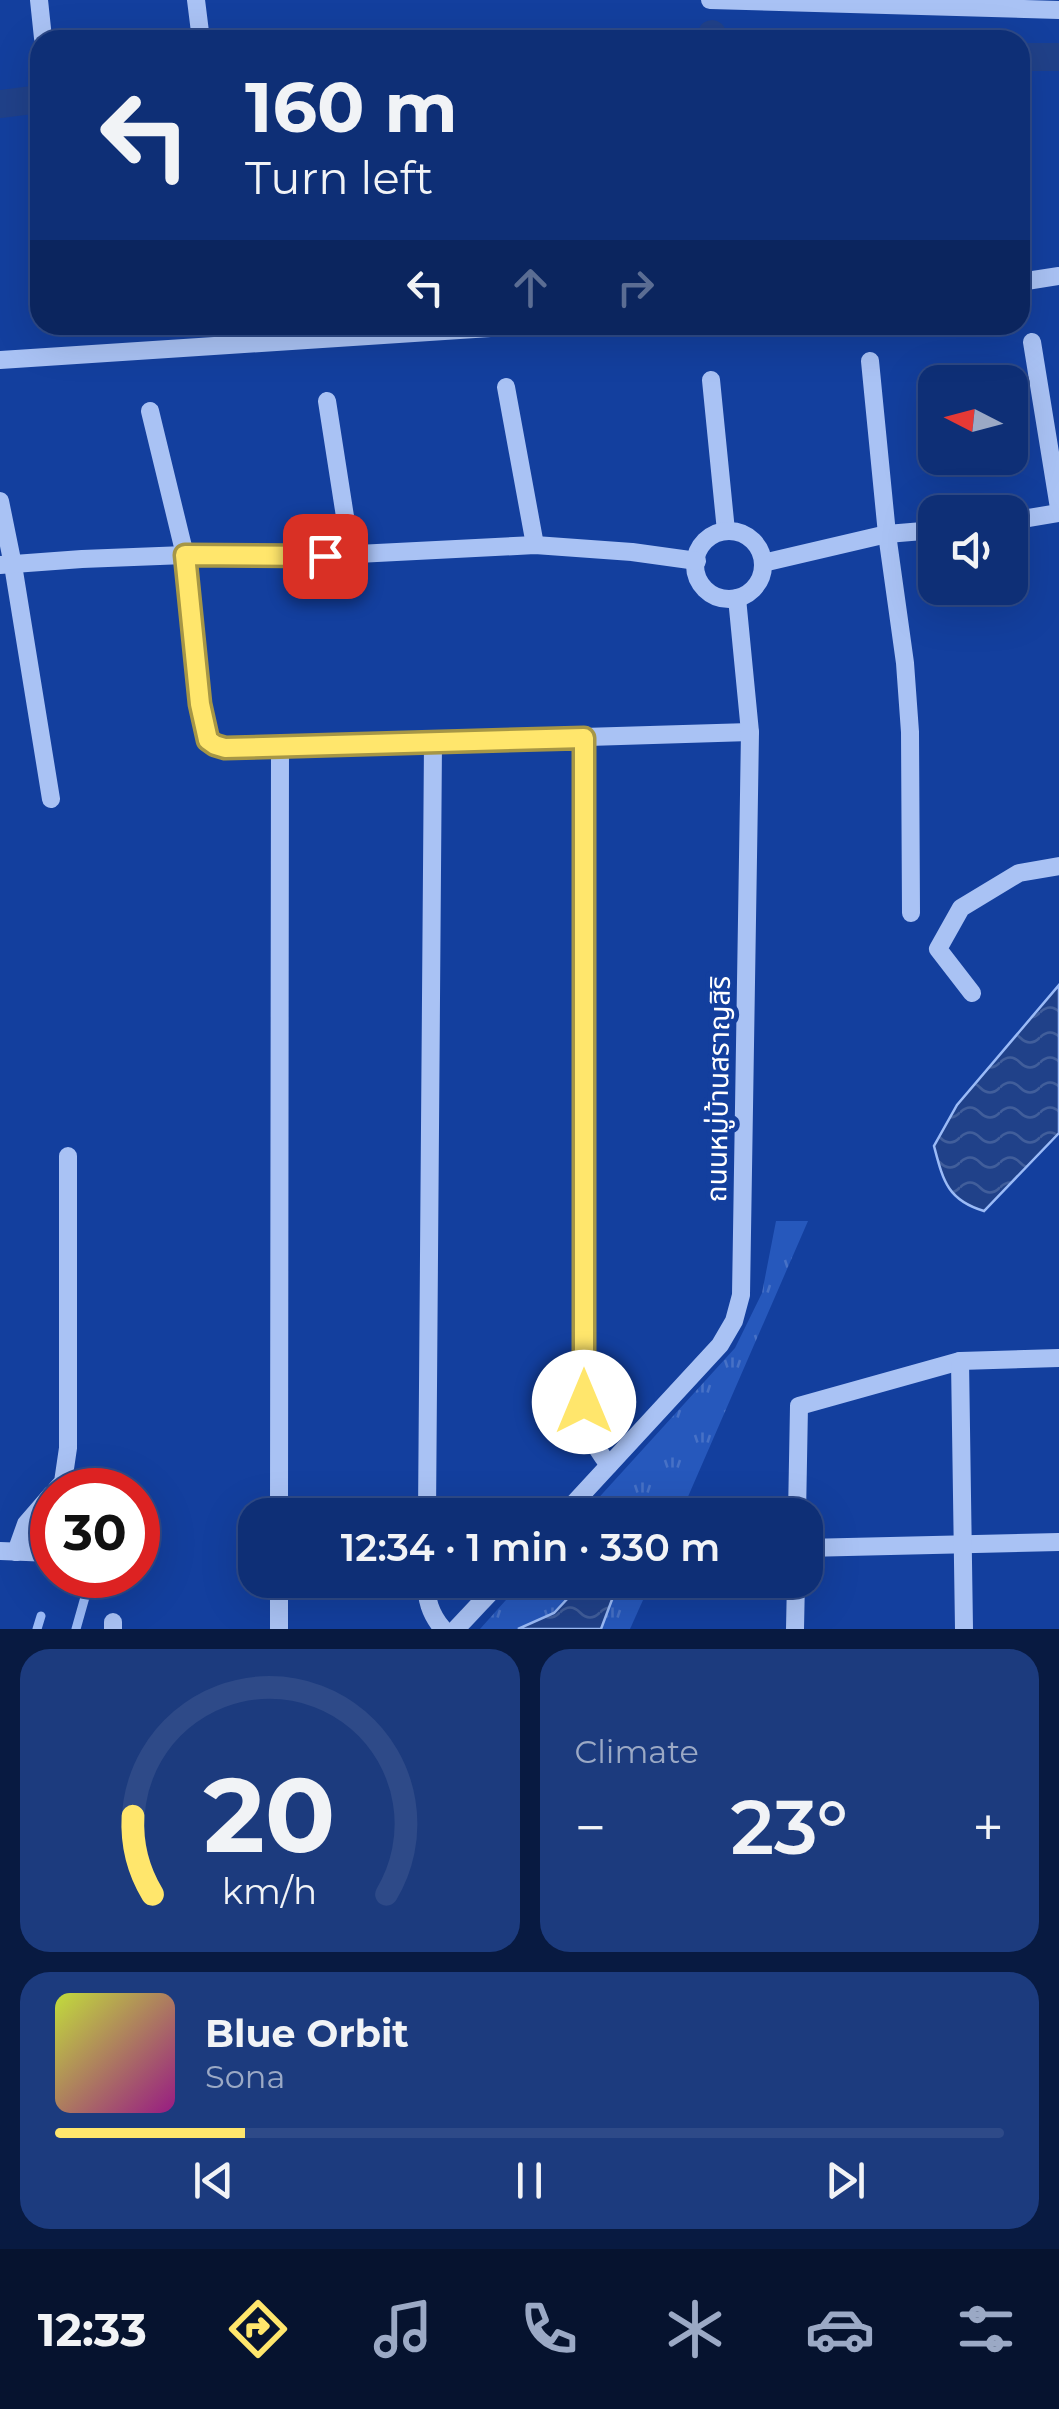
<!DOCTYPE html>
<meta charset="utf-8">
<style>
body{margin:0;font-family:Montserrat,"Noto Sans Thai",sans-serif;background:#1c3b7e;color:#f1f3f6;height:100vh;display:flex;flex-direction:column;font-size:38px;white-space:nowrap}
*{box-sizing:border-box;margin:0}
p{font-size:32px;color:#9ba9c5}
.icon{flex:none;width:55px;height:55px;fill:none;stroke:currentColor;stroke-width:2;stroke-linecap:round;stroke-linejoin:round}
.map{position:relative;height:1629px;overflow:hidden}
.side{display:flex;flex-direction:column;gap:20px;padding:20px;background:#081a41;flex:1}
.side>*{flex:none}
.banner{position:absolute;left:30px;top:30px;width:1000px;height:305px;border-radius:30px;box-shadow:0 10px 40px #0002,0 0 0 2px #2e4a88;background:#0e2f76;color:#f1f3f6;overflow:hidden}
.needle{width:65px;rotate:276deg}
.buttons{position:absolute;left:918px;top:365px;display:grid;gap:20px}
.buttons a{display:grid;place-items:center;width:110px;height:110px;border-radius:20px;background:#0e2f76;box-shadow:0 10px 40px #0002,0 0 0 2px #2e4a88;font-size:50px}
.speed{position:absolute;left:30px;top:1468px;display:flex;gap:20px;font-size:50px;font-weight:700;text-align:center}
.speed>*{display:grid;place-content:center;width:130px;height:130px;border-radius:50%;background:#0e2f76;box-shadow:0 10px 40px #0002,0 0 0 2px #2e4a88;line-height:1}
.speed .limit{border:15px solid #d22;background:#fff;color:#111}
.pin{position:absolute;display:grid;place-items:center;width:85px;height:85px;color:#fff;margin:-42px;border-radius:20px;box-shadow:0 5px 15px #0006}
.me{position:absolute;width:110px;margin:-55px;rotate:0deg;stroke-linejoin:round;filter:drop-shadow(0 0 8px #0008)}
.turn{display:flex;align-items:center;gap:35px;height:210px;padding:0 50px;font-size:45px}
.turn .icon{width:130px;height:130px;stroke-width:2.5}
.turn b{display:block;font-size:70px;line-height:85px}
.lanes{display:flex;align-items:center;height:95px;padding:0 50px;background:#0003;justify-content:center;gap:50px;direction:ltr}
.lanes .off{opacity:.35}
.big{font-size:75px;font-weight:600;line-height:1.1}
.side .tile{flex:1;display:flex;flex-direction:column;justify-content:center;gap:15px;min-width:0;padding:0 35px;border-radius:30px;background:#1c3b7e}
.side .dial{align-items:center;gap:0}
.dial svg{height:260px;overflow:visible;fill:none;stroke:#2e4a88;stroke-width:7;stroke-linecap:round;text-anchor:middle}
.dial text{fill:#f1f3f6;stroke:none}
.song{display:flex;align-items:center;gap:30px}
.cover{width:120px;height:120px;border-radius:15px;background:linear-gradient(135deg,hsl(70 70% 55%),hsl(310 70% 35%))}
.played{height:10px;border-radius:5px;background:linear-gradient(90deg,#ffe66c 20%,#2e4a88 20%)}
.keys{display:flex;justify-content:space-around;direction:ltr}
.heat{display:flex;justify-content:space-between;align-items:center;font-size:55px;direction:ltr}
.side .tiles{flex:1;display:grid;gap:20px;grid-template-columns:1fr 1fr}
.tile:last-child{grid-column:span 2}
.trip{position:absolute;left:238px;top:1498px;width:585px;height:100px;border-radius:30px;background:#0e2f76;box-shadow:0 10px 40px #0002,0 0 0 2px #2e4a88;font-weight:600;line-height:100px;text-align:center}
.menu{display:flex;height:160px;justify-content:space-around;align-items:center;background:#06132f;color:#9ba9c5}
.menu .icon{width:70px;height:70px}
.menu .active{color:#ffe66c}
.menu b{font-size:45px;color:#f1f3f6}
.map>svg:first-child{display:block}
</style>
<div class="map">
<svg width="1059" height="1629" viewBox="0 0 1059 1629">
<defs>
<pattern id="grass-tufts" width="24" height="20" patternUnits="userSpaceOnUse" patternTransform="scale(2.5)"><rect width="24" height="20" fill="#2658bc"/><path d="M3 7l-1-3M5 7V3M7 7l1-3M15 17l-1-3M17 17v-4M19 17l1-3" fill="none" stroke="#4771c6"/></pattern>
<pattern id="water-waves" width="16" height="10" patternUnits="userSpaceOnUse" patternTransform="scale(2.5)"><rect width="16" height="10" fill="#204189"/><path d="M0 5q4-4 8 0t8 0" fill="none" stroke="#415e9b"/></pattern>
</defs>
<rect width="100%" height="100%" fill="#133f9e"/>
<g fill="url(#grass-tufts)">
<path d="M 776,1221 L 808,1221 L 680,1515 L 583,1515 L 735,1348 L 762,1293 Z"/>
<path d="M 524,1580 L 652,1580 L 630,1629 L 480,1629 Z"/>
</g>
<g fill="url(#water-waves)" stroke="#9bbbf7" stroke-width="2.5">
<path d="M 1059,985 L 1059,1133 L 984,1211 C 947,1200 943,1180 934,1146 L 957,1105 Z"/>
<path d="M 585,1580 L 616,1580 L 616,1589 L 601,1629 L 518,1629 L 554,1613 Z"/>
</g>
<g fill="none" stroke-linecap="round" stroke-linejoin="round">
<g stroke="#9bbbf7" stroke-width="9">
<path d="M 37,1629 L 41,1616"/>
<path d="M 76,1629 L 89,1583"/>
</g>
<g stroke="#204189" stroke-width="28">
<path d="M 711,40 L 712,34"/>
<path d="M 1020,57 L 1059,57"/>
<path d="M 0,104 L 40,99"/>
</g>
<g stroke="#a9c2f4" stroke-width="18">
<path d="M 39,0 L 43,38"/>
<path d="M 196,0 L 201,40"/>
<path d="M 710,0 L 1059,10"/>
<path d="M 1020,282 L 1059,276"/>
<path d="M 1032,342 L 1059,508"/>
<path d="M 0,360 L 535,325"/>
<path d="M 870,361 L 887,534 L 905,663 L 910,732 L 911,913"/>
<path d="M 711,380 L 726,531"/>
<path d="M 506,387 L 535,545"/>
<path d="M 327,401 L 351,555"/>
<path d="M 150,411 L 185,555 L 200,704 L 204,731 L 208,739 L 215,745 L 225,748 L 750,732"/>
<path d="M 0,501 L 13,565 L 51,799"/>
<path d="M 1010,521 L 1059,513"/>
<circle cx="729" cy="565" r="34"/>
<path d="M 763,563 L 887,534 L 935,530"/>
<path d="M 0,565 L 82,559 L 185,555 L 298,557 L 535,545 L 632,552 L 697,561"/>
<path d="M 584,737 L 584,1402 C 588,1430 591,1443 609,1465"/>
<path d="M 972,993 L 938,949 L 961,908 L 1019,873 L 1059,866"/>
<path d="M 56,1490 L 63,1482 L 68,1448 L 68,1156"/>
<path d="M 279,1515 L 280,746"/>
<path d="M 427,1515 L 433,742"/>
<path d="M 563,1515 L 720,1345 L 734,1321 L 741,1295 L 750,732 L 737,598"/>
<path d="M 797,1515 L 799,1406 L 960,1361"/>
<path d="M 805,1548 L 1059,1542"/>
<path d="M 0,1551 L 52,1553"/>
<path d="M 16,1552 L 26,1524 L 52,1494"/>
<path d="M 426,1580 C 426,1599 430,1614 443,1629"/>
<path d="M 113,1622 L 113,1629"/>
<path d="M 279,1629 L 279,1580"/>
<path d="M 456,1629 L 502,1580"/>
<path d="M 795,1629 L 796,1580"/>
<path d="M 964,1629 L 960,1361 L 1059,1358"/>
</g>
</g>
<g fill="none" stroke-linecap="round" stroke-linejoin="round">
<g stroke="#a69646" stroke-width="25">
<path id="route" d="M 325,556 L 185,555 L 200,704 L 208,740 L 215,745 L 225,748 L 584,738 L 584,1402"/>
</g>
<use href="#route" stroke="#ffe66c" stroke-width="18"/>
</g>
<g text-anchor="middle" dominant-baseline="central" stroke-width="10" stroke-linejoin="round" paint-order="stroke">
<g font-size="28" fill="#fff" stroke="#133f9e">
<text transform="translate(718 1089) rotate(-89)">ถนนหมู่บ้านสราญสิริ</text>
</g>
</g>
</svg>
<div class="buttons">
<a><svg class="needle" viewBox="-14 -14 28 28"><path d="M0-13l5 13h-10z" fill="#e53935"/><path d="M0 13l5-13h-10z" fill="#9ba9c5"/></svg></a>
<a><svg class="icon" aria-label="sound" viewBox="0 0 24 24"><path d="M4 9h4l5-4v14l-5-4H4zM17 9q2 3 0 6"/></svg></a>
</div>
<div class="speed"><div class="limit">30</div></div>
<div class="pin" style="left:325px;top:556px;background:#d93025"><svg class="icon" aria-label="arrive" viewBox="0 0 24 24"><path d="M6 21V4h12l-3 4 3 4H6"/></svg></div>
<svg class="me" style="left:584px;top:1402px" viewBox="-20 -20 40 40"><circle r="19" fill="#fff"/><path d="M0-13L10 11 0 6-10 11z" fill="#ffe66c"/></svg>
<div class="trip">12:34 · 1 min · 330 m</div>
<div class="banner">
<div class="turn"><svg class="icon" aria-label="left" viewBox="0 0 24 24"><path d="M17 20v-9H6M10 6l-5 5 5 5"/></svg><div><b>160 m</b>Turn left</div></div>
<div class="lanes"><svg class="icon" aria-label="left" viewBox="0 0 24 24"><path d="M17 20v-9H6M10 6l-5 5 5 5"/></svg><svg class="icon off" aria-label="ahead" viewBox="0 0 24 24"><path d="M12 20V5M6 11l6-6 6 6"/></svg><svg class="icon off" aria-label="right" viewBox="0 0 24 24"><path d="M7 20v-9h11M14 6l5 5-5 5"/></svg></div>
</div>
</div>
<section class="side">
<div class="tiles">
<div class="tile dial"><svg viewBox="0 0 100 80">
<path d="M14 69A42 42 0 1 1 86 69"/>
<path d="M14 69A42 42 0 0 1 8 45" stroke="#ffe66c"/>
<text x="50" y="56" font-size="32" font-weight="700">20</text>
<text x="50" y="72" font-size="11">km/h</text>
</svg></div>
<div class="tile"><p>Climate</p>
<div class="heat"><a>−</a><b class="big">23°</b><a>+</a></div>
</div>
<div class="tile">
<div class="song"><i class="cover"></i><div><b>Blue Orbit</b><p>Sona</p></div></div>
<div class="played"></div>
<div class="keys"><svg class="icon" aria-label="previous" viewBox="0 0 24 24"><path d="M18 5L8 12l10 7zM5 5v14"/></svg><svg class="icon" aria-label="pause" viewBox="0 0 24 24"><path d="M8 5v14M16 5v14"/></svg><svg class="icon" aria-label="next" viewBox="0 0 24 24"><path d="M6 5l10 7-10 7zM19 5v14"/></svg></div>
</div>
</div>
</section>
<nav class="menu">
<b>12:33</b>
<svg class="icon active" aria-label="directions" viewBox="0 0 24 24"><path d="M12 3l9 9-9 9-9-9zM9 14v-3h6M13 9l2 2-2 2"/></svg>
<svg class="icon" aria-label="music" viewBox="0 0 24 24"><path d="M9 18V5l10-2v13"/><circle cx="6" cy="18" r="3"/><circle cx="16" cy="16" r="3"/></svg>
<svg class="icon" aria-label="phone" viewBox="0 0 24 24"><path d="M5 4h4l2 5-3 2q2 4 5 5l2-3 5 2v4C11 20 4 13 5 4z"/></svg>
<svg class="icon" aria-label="climate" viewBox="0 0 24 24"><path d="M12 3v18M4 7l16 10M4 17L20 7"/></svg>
<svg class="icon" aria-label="car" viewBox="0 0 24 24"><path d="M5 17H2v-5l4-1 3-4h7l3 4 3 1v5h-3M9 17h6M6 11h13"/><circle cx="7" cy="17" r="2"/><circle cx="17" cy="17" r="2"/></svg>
<svg class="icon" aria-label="filters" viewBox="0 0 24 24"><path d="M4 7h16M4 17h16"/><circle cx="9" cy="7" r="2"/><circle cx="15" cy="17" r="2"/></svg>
</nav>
